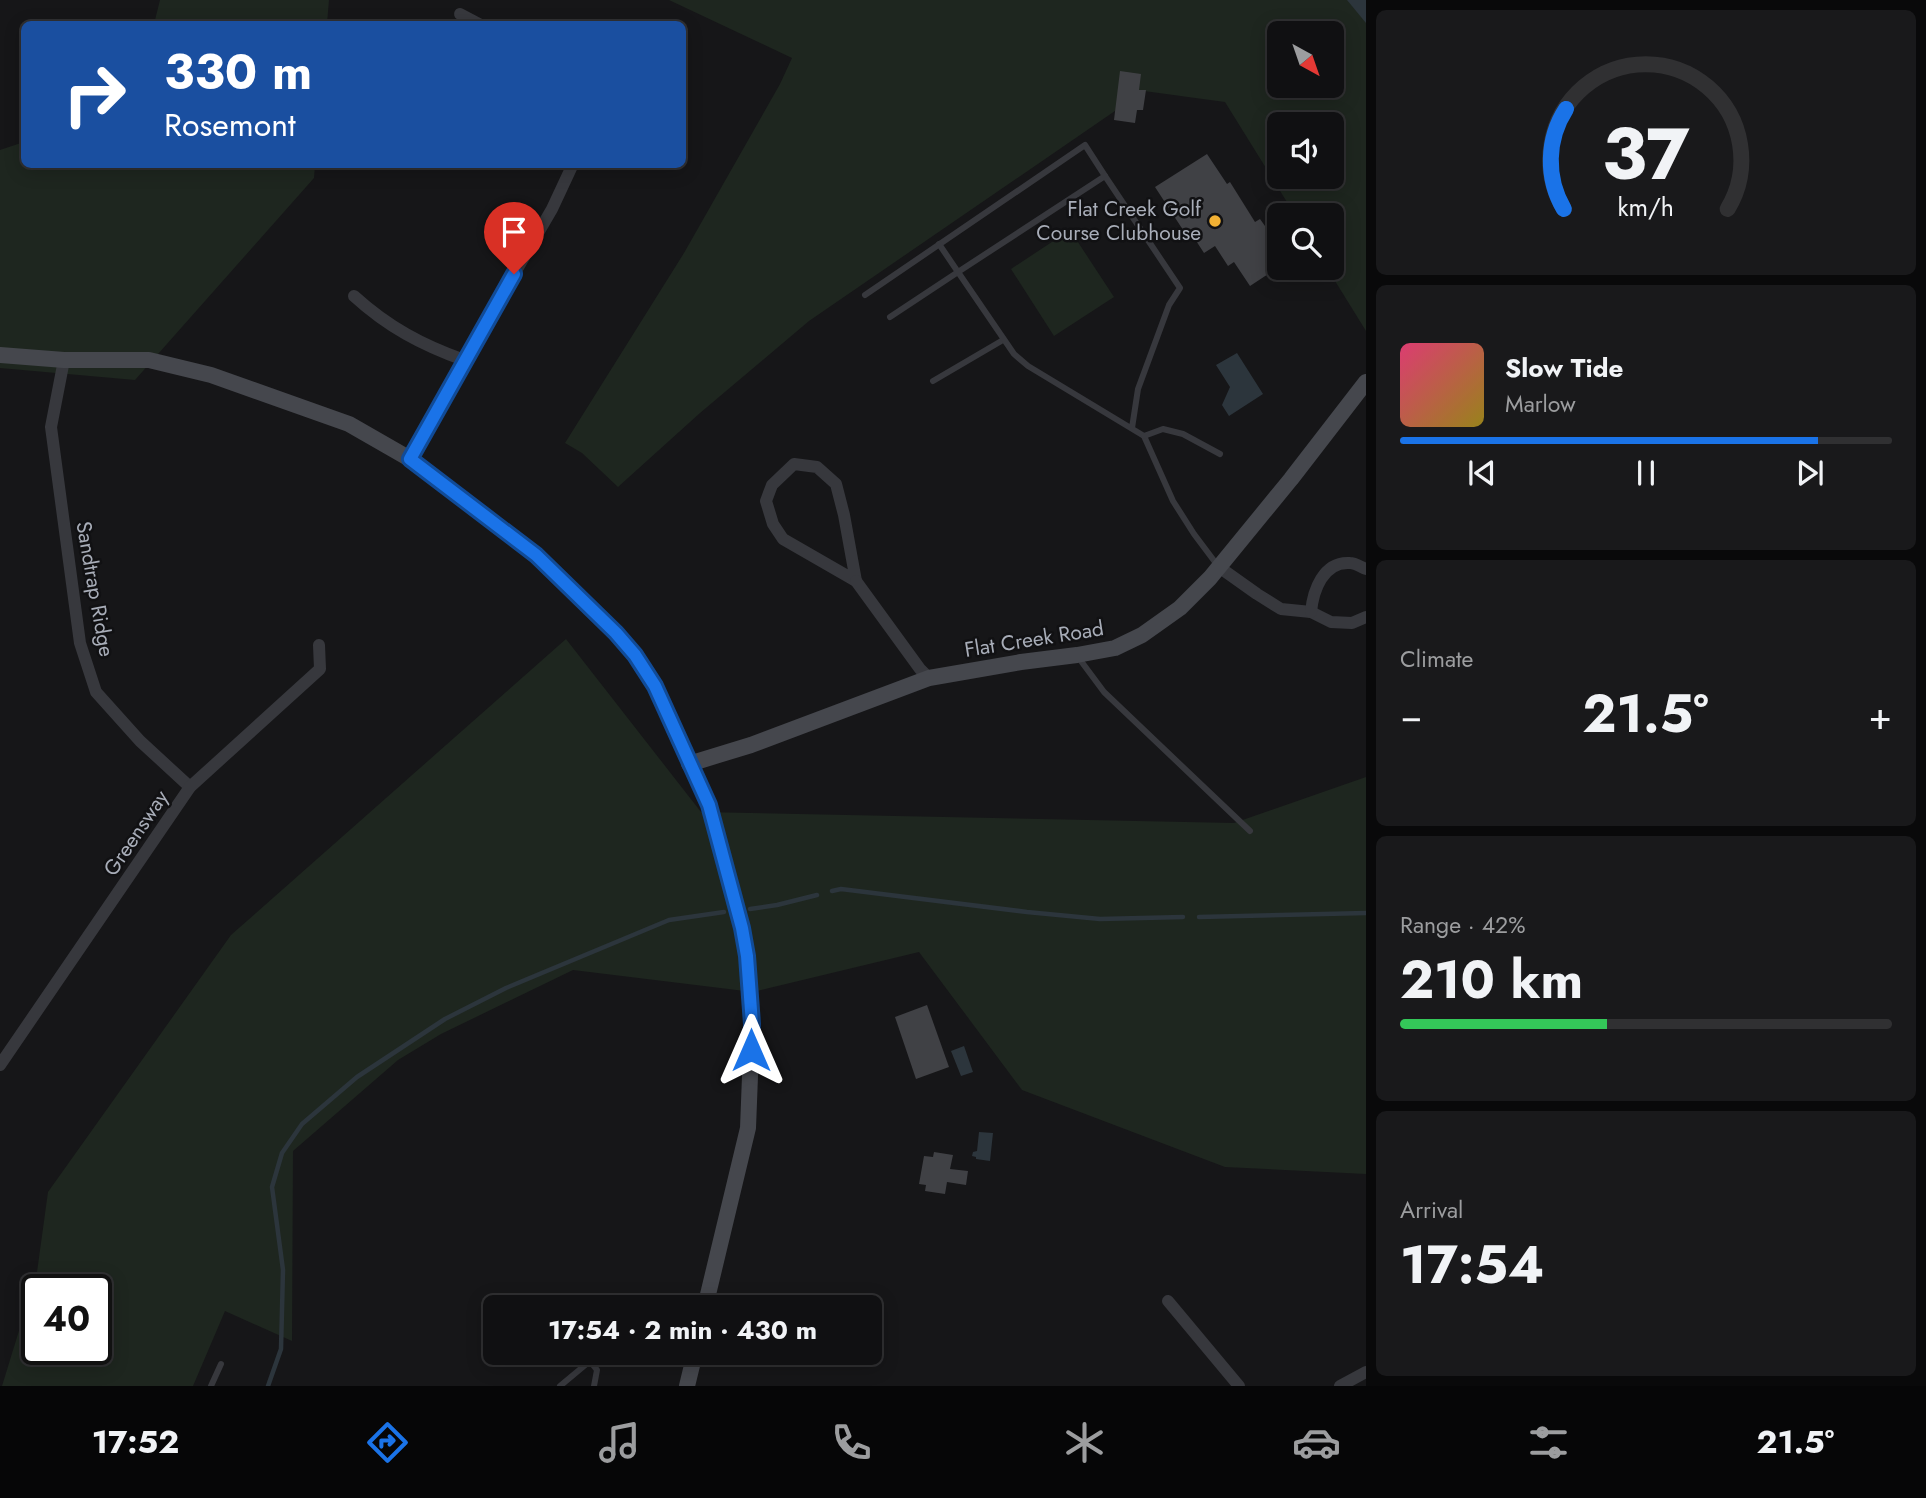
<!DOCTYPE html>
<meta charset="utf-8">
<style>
body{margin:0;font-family:Jost,sans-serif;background:#19191b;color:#f1f3f6;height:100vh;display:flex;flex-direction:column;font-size:26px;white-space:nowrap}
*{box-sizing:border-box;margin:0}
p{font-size:23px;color:#9c9d9f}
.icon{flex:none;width:38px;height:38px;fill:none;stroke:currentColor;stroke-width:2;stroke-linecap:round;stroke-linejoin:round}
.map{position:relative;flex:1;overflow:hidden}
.side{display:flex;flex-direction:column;gap:10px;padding:10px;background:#09090a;width:560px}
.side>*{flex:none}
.guide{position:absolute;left:21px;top:21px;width:665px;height:147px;border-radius:10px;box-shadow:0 4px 18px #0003,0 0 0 2px #303032;background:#1a4fa0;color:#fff;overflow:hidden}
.needle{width:46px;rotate:140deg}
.controls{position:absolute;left:1267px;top:21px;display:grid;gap:14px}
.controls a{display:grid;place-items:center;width:77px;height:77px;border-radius:10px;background:#101012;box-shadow:0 4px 18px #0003,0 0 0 2px #303032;font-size:35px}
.speed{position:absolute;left:21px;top:1274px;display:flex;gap:14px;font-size:35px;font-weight:700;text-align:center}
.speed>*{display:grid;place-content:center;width:91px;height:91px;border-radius:50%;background:#101012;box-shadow:0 4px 18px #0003,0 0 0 2px #303032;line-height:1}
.speed .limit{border:4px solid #111;border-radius:10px;background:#fff;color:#111}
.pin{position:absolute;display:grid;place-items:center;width:60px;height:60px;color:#fff;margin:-72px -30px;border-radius:50% 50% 50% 0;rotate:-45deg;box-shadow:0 0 7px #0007}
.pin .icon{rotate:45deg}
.me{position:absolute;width:77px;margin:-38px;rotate:0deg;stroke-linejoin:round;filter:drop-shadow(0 0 5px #0008)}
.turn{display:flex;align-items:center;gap:24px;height:147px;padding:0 28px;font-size:32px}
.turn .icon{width:91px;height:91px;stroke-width:2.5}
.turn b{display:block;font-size:49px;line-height:60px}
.big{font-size:52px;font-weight:700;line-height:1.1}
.side .card{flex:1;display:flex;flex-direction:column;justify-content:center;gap:10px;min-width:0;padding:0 24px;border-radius:10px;background:#19191b}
.side .dial{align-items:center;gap:0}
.dial svg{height:182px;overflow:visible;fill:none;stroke:#303032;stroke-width:7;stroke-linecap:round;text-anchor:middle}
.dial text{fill:#f1f3f6;stroke:none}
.song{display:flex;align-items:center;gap:21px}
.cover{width:84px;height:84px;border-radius:10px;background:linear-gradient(135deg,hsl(340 70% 55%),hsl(50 70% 35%))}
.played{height:7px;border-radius:4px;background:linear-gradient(90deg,#1a73e8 85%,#303032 85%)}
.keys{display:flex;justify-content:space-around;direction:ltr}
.heat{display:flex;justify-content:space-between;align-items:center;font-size:38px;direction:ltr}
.charge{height:10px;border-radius:5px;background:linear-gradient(90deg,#34c759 42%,#303032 0)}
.trip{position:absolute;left:483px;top:1295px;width:399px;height:70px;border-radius:10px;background:#101012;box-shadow:0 4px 18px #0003,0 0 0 2px #303032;font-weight:700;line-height:70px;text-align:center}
.tabs{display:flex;height:112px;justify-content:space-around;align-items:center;background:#060607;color:#9c9d9f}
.tabs .icon{width:49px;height:49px}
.tabs .on{color:#1a73e8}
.tabs b{font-size:32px;color:#f1f3f6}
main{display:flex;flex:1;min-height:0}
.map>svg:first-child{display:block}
</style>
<main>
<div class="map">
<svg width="1366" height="1386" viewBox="0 0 1366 1386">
<rect width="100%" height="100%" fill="#161618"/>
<g fill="#1e261f" fill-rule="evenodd">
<path d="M 160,0 L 329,0 L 327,24 L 154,24 Z"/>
<path d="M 669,0 L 1366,0 L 1366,331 L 1327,268 L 1332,268 L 1332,215 L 1295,215 L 1225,102 L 1144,91 L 809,321 L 700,413 L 618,487 L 582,453 L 565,443 L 684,253 L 780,84 L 792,58 ZM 1279,33 L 1332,33 L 1332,86 L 1279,86 ZM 1279,124 L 1332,124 L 1332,177 L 1279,177 Z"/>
<path d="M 24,142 L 24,164 L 315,165 L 314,178 L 135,380 L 0,368 L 0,150 Z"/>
<path d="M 1070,230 L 1114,297 L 1054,336 L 1011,269 Z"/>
<path d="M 566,639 L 701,812 L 1234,823 L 1366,777 L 1366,1174 L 1225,1167 L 1022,1090 L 919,952 L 753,992 L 573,970 L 441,1034 L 398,1060 L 293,1151 L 292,1341 L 225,1311 L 193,1386 L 2,1386 L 37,1272 L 48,1192 L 231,935 ZM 37,1290 L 96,1290 L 96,1349 L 37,1349 Z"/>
</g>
<g fill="#2c353c">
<path d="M 1347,0 L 1366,0 L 1366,23 Z"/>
<path d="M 1237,353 L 1263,394 L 1229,416 L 1222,405 L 1230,387 L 1216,365 Z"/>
<path d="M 964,1046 L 973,1072 L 961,1076 L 951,1051 Z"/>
<path d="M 979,1132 L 993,1133 L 990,1161 L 976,1159 L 976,1157 L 972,1156 L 973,1152 L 977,1151 Z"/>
</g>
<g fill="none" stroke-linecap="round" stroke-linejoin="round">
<g stroke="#2c353c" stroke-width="4.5">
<path d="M 832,891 L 841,889 L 1027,912 L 1100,919 L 1183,917"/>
<path d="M 750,909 L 777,905 L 817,895"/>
<path d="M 1199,917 L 1366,913"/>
<path d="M 268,1386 L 281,1349 L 283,1270 L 272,1187 L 282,1153 L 302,1124 L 357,1077 L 445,1019 L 506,988 L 669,920 L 724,912"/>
</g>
</g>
<g fill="#404145">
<path d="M 1120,71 L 1141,74 L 1139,90 L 1146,90 L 1143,110 L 1137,110 L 1135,123 L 1114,120 Z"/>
<path d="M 1207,154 L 1227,184 L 1230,182 L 1255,222 L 1260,219 L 1270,233 L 1265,236 L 1279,258 L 1279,267 L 1250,286 L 1234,262 L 1228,266 L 1215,246 L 1204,253 L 1189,230 L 1185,233 L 1155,187 Z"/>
<path d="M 927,1005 L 949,1067 L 916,1079 L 895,1017 Z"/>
<path d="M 934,1152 L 953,1155 L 950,1169 L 968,1171 L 966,1185 L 947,1182 L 945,1194 L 925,1191 L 926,1185 L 919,1184 L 924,1156 L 933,1157 Z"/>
</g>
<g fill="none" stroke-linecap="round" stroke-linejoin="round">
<g stroke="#37383d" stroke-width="6">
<path d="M 865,295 L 1085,145 L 1105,176"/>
<path d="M 890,317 L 958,272 L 939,244"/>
<path d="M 933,381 L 1003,340"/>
<path d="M 1132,428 L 1138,389 L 1169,305 L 1180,288 L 1105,176 L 958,272 L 1014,354 L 1028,366 L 1144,436 L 1173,501 L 1194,534 L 1218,566"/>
<path d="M 1144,436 L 1163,429 L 1183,434 L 1220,454"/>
<path d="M 1078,657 L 1104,692 L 1250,831"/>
<path d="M 211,1386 L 221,1364"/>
<path d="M 560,1386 L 590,1361 L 597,1370 L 594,1386"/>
</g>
<g stroke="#37383d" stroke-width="12">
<path d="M 460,14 L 479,24"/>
<path d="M 354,296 C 388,327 422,345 464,360"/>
<path d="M 64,360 L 51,427 L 80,643 L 96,692 L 140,741 L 190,787"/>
<path d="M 410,459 L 464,360 L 552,209 L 573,164"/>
<path d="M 794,464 L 817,467 L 836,484 L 844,515 L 856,581 L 783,539 L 773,524 L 766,501 L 772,485 Z"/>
<path d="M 1219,567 L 1257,594 L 1281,609 L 1311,612 L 1331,622 L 1352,623 L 1366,617"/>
<path d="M 856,581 L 920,669 L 929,678"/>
<path d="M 1311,612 C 1313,591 1323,561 1350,563 C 1355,563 1361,567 1366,569"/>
<path d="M 0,1065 L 190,787 L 320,669 L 319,645"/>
<path d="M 1168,1301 L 1239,1386"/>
<path d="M 1340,1386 L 1366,1372"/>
</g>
<g stroke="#45474d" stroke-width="16">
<path d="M 0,355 L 64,360 L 149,360 L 211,375 L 349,424 L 410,459 L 536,555 L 616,633 L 635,655 L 655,686 L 709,805 L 742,928 L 747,956 L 752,1024 L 748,1128 L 705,1307"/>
<path d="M 689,764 L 751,745 L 929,678 L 1021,662 L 1077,655 L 1115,648 L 1142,635 L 1180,608 L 1210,578 L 1291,479 L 1366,382"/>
<path d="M 687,1386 L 695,1353"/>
</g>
</g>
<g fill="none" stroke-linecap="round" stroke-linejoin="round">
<g stroke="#114b97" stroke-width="18">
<path id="route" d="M 514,274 L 410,459 L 536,555 L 616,633 L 635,655 L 655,686 L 709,805 L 742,928 L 747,956 L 752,1024 L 751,1050"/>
</g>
<use href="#route" stroke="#1a73e8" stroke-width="12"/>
</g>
<circle fill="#f2b134" stroke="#111113" stroke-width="2.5" cx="1215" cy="221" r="7"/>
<g text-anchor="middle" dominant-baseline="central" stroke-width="5" stroke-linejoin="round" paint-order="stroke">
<g font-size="21" fill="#a8adb8" stroke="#111113" text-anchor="end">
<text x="1201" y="209">Flat Creek Golf<tspan x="1201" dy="24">Course Clubhouse</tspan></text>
</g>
<g font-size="21" fill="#a8adb8" stroke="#111113">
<text transform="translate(95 589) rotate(80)">Sandtrap Ridge</text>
<text transform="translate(1034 639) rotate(-9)">Flat Creek Road</text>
<text transform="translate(136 833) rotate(-56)">Greensway</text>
</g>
</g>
</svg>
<div class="controls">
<a><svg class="needle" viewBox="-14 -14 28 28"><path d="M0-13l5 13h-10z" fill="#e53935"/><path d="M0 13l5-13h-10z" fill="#9c9d9f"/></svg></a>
<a><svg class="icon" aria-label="sound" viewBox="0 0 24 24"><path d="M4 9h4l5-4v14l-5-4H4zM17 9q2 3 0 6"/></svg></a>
<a><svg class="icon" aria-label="search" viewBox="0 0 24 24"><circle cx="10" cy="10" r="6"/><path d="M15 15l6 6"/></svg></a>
</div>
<div class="speed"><div class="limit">40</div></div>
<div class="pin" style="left:514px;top:274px;background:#d93025"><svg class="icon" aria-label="arrive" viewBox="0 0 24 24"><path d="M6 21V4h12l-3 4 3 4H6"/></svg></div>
<svg class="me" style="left:751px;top:1050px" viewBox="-20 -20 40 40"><path d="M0-17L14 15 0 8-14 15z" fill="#1a73e8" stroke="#fff" stroke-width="4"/></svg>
<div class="trip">17:54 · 2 min · 430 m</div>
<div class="guide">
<div class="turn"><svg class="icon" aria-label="right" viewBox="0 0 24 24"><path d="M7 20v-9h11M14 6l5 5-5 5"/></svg><div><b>330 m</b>Rosemont</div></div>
</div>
</div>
<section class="side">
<div class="card dial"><svg viewBox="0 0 100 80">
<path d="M14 69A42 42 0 1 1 86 69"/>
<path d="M14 69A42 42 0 0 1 15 25" stroke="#1a73e8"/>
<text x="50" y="56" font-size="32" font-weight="700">37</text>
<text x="50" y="72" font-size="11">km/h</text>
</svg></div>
<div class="card">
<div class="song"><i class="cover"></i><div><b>Slow Tide</b><p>Marlow</p></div></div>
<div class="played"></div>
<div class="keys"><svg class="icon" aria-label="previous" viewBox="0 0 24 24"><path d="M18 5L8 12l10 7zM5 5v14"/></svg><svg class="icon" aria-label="pause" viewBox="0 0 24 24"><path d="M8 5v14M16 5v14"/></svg><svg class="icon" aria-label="next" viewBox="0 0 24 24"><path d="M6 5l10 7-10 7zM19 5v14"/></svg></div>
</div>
<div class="card"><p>Climate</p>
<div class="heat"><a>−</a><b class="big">21.5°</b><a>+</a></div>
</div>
<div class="card"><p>Range · 42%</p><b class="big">210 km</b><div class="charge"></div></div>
<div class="card"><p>Arrival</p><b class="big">17:54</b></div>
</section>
</main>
<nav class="tabs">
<b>17:52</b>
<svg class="icon on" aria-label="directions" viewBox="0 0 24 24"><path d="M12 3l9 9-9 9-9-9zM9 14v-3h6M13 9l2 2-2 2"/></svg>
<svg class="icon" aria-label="music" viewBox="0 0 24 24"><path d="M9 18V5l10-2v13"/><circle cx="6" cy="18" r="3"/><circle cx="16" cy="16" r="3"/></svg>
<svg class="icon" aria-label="phone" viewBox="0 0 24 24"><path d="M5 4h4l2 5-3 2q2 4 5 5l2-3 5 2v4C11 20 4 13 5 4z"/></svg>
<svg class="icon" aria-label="climate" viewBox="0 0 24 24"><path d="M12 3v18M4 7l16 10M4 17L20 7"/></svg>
<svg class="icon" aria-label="car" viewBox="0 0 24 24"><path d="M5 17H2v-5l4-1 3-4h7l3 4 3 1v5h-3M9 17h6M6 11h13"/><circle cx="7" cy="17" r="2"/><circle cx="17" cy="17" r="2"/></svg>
<svg class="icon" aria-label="filters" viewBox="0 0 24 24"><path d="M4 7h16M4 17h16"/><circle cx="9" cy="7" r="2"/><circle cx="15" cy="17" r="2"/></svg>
<b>21.5°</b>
</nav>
